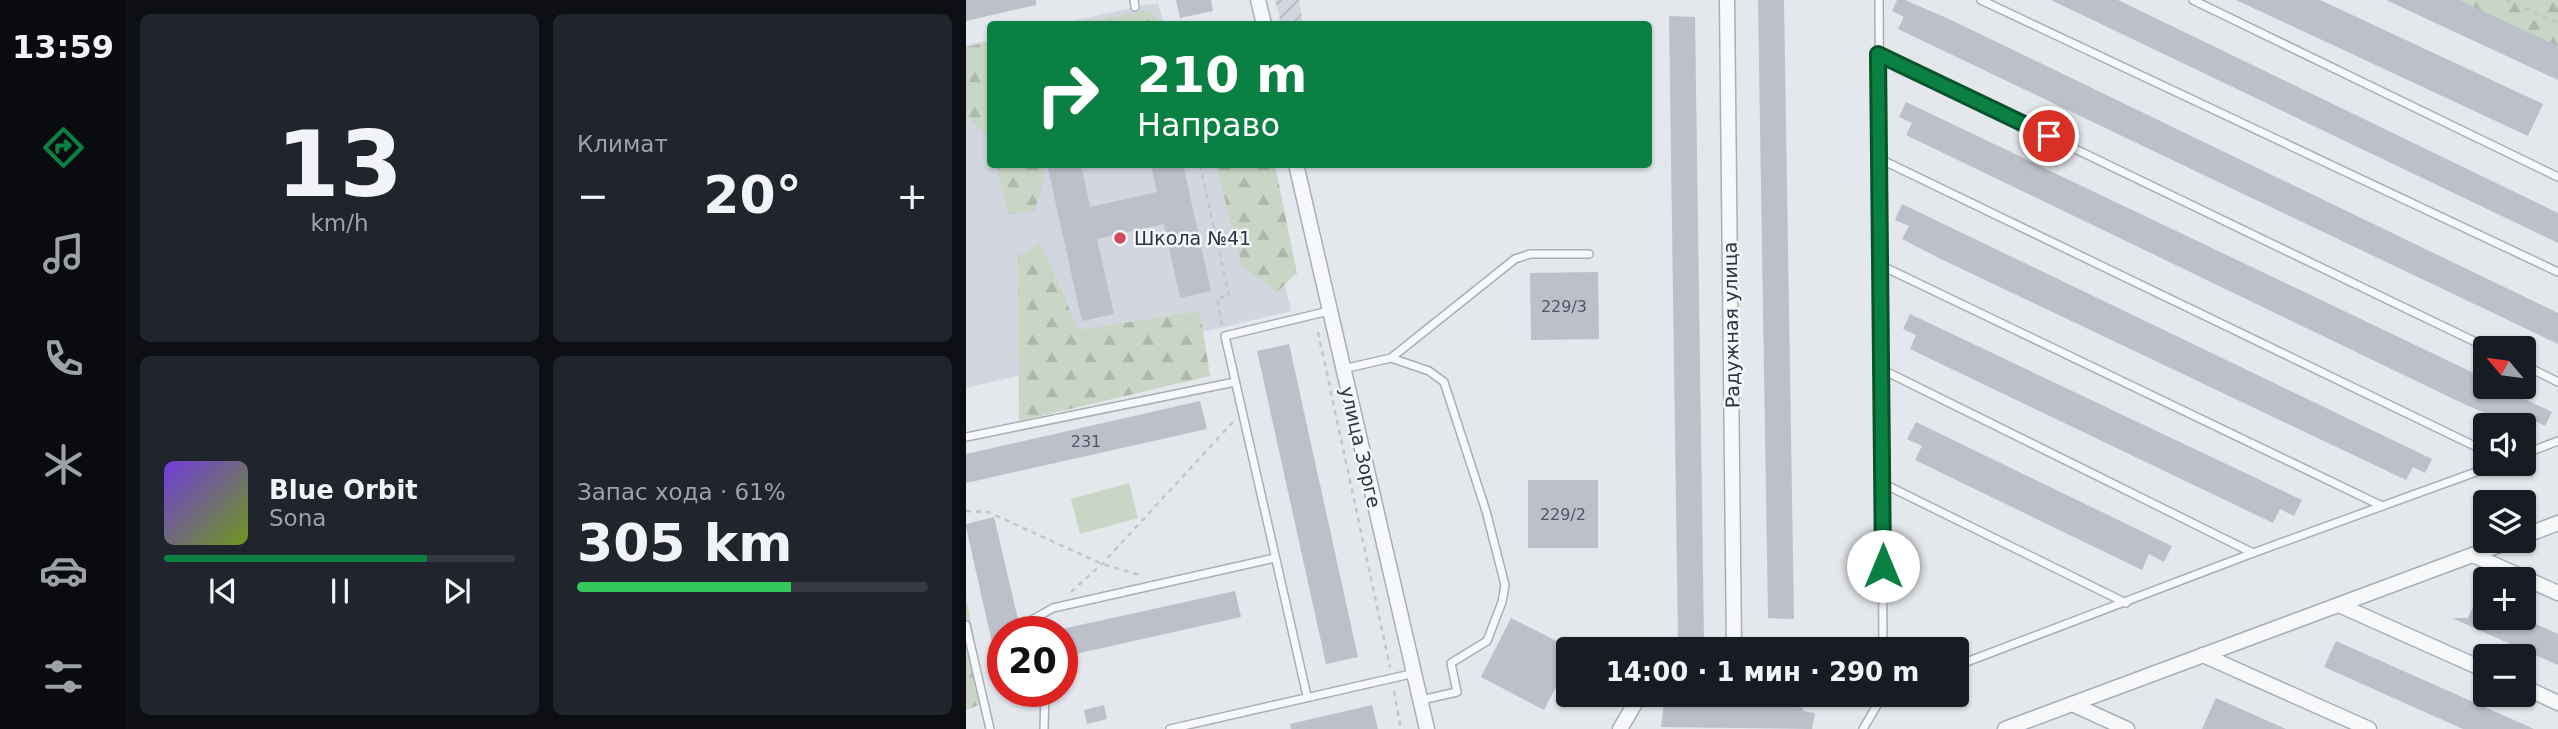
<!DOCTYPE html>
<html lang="ru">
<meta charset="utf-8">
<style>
body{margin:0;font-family:"DejaVu Sans",sans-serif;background:#20242c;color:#f1f3f6;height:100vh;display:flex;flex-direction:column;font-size:26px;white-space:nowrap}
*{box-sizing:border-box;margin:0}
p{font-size:23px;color:#9ea1a6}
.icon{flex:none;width:38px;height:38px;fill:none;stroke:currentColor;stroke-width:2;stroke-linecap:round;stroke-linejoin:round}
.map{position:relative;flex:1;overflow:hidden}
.panel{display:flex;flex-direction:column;gap:14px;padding:14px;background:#0d0f14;width:840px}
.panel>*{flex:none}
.banner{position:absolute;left:21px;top:21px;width:665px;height:147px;border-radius:7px;box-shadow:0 2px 5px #0004;background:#0b8043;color:#fff;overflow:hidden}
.needle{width:46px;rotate:299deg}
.fabs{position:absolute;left:1507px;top:336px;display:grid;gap:14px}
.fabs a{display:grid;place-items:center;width:63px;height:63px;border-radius:7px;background:#171b24;box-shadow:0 2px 5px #0004;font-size:35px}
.speed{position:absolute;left:21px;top:616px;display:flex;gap:14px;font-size:35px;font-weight:700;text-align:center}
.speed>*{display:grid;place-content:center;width:91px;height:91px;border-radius:50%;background:#171b24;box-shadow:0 2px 5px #0004;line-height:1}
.speed .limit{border:10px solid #d22;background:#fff;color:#111}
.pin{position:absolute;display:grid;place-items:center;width:60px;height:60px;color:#fff;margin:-30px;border:4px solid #fff;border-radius:50%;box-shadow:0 2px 7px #0007}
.me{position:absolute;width:77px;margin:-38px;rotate:0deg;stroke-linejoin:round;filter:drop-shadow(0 0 5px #0008)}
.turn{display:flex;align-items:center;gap:24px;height:147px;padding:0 35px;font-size:32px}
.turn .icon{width:91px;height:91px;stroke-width:2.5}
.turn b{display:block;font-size:49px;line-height:60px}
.big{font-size:52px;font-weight:600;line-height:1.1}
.panel .card{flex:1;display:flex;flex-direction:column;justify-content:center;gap:10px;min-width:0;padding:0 24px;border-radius:10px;background:#20242c}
.panel .dial{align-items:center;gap:0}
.dial b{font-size:91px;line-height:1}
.song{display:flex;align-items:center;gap:21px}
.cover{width:84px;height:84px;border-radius:10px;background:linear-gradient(135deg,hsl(260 70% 55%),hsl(80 70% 35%))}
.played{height:7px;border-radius:4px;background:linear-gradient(90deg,#0b8043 75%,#363941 75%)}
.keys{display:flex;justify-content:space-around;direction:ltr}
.heat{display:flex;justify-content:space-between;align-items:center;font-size:38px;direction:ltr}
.charge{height:10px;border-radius:5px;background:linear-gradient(90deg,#34c759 61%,#363941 0)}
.panel .tiles{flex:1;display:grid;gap:14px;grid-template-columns:repeat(2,1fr)}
.trip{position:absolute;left:590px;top:637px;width:413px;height:70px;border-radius:7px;background:#171b24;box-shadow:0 2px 5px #0004;font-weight:600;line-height:70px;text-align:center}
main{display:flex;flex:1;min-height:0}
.dock{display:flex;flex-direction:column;width:126px;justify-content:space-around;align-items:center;background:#090b0e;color:#9ea1a6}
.dock .icon{width:49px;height:49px}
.dock .on{color:#0b8043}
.dock b{font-size:32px;color:#f1f3f6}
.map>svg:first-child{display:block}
</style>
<main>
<nav class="dock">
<b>13:59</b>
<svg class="icon on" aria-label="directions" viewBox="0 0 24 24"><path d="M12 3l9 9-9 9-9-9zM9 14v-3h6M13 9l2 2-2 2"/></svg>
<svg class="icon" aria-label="music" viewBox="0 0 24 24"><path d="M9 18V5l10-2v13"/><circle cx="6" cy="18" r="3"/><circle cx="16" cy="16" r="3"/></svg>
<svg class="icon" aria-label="phone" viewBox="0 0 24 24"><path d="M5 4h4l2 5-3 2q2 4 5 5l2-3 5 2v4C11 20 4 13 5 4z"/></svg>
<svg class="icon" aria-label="climate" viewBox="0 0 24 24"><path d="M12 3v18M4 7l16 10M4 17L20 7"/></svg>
<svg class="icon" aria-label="car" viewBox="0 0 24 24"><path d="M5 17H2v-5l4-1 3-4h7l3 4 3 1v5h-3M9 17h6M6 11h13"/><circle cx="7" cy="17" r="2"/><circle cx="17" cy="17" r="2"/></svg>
<svg class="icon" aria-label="filters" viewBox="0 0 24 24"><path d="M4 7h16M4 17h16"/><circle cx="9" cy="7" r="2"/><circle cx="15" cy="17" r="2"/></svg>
</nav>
<section class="panel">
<div class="tiles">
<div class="card dial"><b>13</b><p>km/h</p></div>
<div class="card"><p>Климат</p>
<div class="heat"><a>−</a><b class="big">20°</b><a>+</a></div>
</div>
<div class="card">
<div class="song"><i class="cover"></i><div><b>Blue Orbit</b><p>Sona</p></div></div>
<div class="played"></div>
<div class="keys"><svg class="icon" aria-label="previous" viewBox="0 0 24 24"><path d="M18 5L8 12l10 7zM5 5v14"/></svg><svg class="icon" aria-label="pause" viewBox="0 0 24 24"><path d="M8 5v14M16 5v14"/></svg><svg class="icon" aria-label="next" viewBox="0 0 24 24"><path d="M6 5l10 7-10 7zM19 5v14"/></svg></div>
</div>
<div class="card"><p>Запас хода · 61%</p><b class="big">305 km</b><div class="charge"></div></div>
</div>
</section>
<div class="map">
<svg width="1592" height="729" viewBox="0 0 1592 729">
<defs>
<pattern id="industrial-furrows" width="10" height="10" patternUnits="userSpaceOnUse" patternTransform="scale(1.75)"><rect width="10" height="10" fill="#d2d6de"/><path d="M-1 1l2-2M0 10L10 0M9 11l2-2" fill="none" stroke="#b4b8c0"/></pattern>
<pattern id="forest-firs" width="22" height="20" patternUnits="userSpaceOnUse" patternTransform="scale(1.75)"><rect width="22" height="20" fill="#c9d6c5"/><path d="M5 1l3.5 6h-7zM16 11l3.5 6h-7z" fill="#adb8ab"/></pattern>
</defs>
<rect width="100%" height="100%" fill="#e4e7ec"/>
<g fill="#d2d6de">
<path d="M 192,3 L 198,24 L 93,24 L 169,7 Z"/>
<path d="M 24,40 L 24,164 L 291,165 L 325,311 L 0,388 L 0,45 Z"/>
</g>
<path fill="url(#industrial-furrows)" d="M 309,0 L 333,0 L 337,24 L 315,24 Z"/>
<g fill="url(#forest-firs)">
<path d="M 1474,0 L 1592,0 L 1592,53 Z"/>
<path d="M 183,10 L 197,24 L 112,24 Z"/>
<path d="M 24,42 L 24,140 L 0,116 L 0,47 Z"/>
<path d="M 31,165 L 77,165 L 79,173 L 69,211 L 42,214 Z"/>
<path d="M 250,165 L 309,165 L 331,273 L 311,292 L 276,266 Z"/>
<path d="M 74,243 L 113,330 L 234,311 L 244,376 L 53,421 L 52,256 Z"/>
<path d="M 0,596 L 20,702 L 0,710 Z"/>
</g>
<path fill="#c9d6c5" d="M 163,483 L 172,518 L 114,534 L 105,499 Z"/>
<g fill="#bbc0ca">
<path d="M 0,0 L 70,0 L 70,5 L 0,21 Z"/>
<path d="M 210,0 L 245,0 L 247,11 L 214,18 Z"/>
<path d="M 792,0 L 818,0 L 828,619 L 802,618 Z"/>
<path d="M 931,0 L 939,0 L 983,19 L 1592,313 L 1592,344 L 932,29 L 938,17 L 926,11 Z"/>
<path d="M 1085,0 L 1152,0 L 1592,213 L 1592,243 Z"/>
<path d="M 1270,0 L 1354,0 L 1577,104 L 1562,136 Z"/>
<path d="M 1420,0 L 1493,0 L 1592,46 L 1592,80 Z"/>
<path d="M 703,16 L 729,17 L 738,642 L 712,642 Z"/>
<path d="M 940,102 L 1512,375 L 1519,380 L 1519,387 L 1533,387 L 1586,412 L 1579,426 L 1567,420 L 1565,425 L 1547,425 L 1498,404 L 940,135 L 946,123 L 933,117 Z"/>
<path d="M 81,164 L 115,164 L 124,207 L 191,192 L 185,164 L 217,164 L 245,291 L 214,298 L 198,224 L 131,239 L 148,314 L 116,321 Z"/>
<path d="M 936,204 L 1466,459 L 1459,473 L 1447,467 L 1440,480 L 977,260 L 936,239 L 943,226 L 929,220 Z"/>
<path d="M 632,272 L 633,339 L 565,340 L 564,273 Z"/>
<path d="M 944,314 L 1336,500 L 1328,516 L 1314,509 L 1307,523 L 944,349 L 950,335 L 937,329 Z"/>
<path d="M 323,344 L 392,657 L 360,664 L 291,351 Z"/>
<path d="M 234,401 L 241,429 L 0,483 L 0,454 Z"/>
<path d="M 950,422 L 1206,546 L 1198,562 L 1183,554 L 1176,570 L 949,460 L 956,446 L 941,439 Z"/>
<rect x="562" y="480" width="70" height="68"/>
<path d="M 28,517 L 55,632 L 37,632 L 37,664 L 31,665 L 0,527 L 0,524 Z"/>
<path d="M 1519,579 L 1519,618 L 1557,618 L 1592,634 L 1592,665 L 1486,618 L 1502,618 Z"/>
<path d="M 269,591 L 275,617 L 96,657 L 96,629 Z"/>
<path d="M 545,618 L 602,647 L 602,664 L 578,710 L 515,677 Z"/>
<path d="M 1370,641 L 1568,729 L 1497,729 L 1358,667 Z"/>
<path d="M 699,695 L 740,695 L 789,704 L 789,701 L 837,708 L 837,711 L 849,713 L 846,729 L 695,727 Z"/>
<path d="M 1250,698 L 1320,729 L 1236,729 Z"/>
<path d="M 138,705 L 141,719 L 121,724 L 118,710 Z"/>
<path d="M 406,705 L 412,729 L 325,729 L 324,724 Z"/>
</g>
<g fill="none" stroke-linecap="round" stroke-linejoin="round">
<g stroke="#a9aeb7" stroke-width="10">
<g id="service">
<path d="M 168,0 L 169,7"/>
<path d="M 913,0 L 917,649"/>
<path d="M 1015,0 L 1592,272"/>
<path d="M 1227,0 L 1592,177"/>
<path d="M 912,54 L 1522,348"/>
<path d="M 914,159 L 1519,451"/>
<path d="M 914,265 L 1416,506"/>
<path d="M 425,358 L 463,371 L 478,382 L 520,511 L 539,585 L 536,602 L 521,641 L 485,663 L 491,692 L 455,700"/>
<path d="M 1558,365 L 1592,382"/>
<path d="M 377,369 L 425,358 L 549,259 L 564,254 L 623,254"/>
<path d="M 915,369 L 1287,553"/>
<path d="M 0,437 L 269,382"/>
<path d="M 1558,454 L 1592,441"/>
<path d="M 916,483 L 1160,603"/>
<path d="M 0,625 L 24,729"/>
<path d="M 66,632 L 64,621 L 87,608 L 309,558"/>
<path d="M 990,666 L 1287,553 L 1532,464"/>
<path d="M 341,696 L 259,336 L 363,311"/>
<path d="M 78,729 L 79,691"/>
<path d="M 204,729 L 449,673"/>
<path d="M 897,729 L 917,695"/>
</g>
</g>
<g stroke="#a9aeb7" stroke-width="17">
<g id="minor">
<path d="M 292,0 L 298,24"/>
<path d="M 761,0 L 768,649"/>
<path d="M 330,164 L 461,729"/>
<path d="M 1558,536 L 1592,523"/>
<path d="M 1507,555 L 1592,593"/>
<path d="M 1373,605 L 1519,670"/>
<path d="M 1237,655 L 1403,729"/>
<path d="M 1558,687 L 1592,703"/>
<path d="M 1106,704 L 1544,541"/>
<path d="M 654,729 L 674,695"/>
<path d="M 1039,729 L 1106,704 L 1161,729"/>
</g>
</g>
<g stroke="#c2c5cb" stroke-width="2.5" stroke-dasharray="5 5" stroke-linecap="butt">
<path d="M 1540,0 L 1592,23"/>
<path d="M 234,164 L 263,296 L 251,298 L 256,326"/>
<path d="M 352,332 L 424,667"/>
<path d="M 0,511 L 22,512 L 136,564 L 177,576"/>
<path d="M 105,592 L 136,564 L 267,422"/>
<path d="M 428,691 L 435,729"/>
</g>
<use href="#service" stroke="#f7f8fa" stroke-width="7"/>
<use href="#minor" stroke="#f7f8fa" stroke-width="14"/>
</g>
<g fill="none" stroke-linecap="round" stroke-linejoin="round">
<g stroke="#07532c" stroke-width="18">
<path id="route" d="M 917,566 L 912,54 L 1083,136"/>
</g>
<use href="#route" stroke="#0b8043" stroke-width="12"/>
</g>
<circle fill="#d1495b" stroke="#f4f6f9" stroke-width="2.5" cx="154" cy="238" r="7"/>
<g text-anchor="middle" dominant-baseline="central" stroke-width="5" stroke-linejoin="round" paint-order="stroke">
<g font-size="16" fill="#4f5766">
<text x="598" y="306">229/3</text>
<text x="120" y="441">231</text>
<text x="597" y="514">229/2</text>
</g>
<g font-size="19" fill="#2b3445" stroke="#f4f6f9" text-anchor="start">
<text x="168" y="238">Школа №41</text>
</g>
<g font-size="19" fill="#2b3445" stroke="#f4f6f9">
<text transform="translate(765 325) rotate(-91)">Радужная улица</text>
<text transform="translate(395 447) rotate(77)">улица Зорге</text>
</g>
</g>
</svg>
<div class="fabs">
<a><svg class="needle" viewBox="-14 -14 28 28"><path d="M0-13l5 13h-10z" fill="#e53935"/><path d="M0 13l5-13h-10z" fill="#9ea1a6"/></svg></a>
<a><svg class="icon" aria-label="sound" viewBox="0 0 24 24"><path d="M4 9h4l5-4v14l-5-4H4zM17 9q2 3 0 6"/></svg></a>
<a><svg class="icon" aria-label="layers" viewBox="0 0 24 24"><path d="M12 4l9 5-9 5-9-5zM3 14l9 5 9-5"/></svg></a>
<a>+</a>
<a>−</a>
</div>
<div class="speed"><div class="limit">20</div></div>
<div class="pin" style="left:1083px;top:136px;background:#d93025"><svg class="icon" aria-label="arrive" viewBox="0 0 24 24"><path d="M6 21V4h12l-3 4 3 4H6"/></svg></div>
<svg class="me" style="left:917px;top:566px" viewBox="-20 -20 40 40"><circle r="19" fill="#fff"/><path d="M0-13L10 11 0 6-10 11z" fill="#0b8043"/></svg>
<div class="trip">14:00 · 1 мин · 290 m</div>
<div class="banner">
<div class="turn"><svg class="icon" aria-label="right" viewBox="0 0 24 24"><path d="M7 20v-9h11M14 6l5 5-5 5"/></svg><div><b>210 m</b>Направо</div></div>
</div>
</div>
</main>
